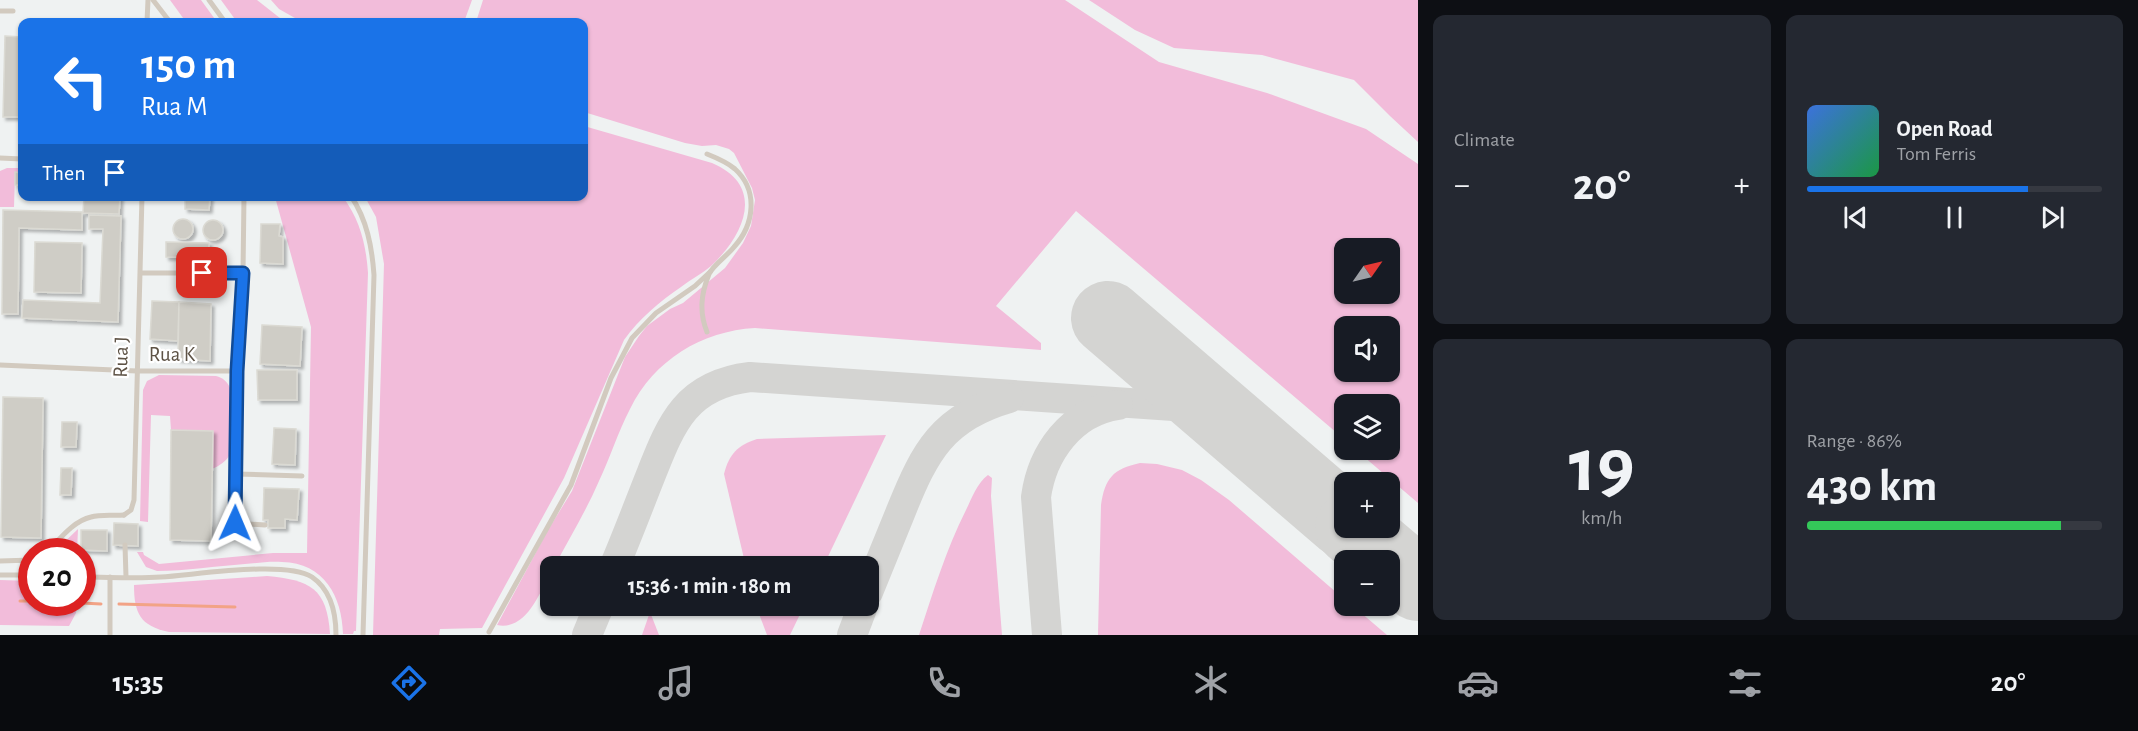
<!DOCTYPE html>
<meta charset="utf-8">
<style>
body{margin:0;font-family:"Alegreya Sans",sans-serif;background:#242831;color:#f1f3f6;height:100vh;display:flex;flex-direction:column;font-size:22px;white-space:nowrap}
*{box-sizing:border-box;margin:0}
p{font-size:20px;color:#9ea1a6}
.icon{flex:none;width:33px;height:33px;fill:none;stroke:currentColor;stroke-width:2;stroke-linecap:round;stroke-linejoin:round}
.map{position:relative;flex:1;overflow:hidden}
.details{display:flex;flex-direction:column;gap:15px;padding:15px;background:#0d0f14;width:720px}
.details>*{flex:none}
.hud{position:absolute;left:18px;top:18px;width:570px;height:183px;border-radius:12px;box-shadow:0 2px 4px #0004;background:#1a73e8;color:#fff;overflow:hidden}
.needle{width:39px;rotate:56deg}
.buttons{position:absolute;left:1334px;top:238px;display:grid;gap:12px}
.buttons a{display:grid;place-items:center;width:66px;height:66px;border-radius:12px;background:#171b24;box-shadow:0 2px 4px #0004;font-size:30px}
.speed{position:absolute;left:18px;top:538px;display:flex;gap:12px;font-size:30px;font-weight:700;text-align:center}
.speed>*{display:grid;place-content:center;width:78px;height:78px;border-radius:50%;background:#171b24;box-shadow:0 2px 4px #0004;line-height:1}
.speed .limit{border:9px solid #d22;background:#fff;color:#111}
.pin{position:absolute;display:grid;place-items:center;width:51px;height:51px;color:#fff;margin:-26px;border-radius:12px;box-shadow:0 3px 9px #0006}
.me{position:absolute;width:66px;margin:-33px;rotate:1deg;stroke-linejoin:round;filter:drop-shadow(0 0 4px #0008)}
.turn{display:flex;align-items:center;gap:21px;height:126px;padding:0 24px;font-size:27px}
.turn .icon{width:78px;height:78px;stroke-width:2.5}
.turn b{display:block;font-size:42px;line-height:51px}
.then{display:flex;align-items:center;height:57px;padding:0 24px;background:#0003;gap:12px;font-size:22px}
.big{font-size:45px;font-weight:600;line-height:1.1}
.details .widget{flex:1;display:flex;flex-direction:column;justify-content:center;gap:9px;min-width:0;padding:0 21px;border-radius:12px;background:#242831}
.details .dial{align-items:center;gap:0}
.dial b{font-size:78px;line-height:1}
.song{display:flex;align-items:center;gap:18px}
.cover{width:72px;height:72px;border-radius:9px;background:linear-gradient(135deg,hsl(220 70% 55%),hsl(140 70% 35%))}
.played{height:6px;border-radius:3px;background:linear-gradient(90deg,#1a73e8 75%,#363941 75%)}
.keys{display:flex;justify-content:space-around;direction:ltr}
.heat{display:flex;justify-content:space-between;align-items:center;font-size:33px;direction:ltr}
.charge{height:9px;border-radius:4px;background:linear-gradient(90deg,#34c759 86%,#363941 0)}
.details .tiles{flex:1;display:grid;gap:15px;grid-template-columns:repeat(2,1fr)}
.trip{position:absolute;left:540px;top:556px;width:339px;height:60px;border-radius:12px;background:#171b24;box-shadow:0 2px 4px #0004;font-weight:600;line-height:60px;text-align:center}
.menu{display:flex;height:96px;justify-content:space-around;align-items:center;background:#090b0e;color:#9ea1a6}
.menu .icon{width:42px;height:42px}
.menu .active{color:#1a73e8}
.menu b{font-size:27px;color:#f1f3f6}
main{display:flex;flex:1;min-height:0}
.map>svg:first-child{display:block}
</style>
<main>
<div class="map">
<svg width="1418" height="635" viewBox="0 0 1418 635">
<defs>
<filter id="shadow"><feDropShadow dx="3" dy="3" stdDeviation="1.5" flood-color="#0004"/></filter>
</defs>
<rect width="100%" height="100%" fill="#eff2f2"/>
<g fill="#f2bcda" fill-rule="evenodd">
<path d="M 170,0 L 201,0 L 217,22 L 186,22 Z"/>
<path d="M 221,0 L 257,0 L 285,22 L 237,22 Z"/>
<path d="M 271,0 L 472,0 L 464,22 L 302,22 L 279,9 Z"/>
<path d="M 483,0 L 1065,0 L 1159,62 L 1267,93 L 1366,129 L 1418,164 L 1418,503 L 1356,450 L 1389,450 L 1389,405 L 1344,405 L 1344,439 L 1076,211 L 996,306 L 1041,343 L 1041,350 L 755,328 C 702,331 654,360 630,409 C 618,432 610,458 599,481 C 586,511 569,539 554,567 L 550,567 L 550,573 C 540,593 526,631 497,625 L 548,530 L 572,491 L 625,357 L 639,336 L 647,326 L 670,309 L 683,303 L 725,268 L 743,243 L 751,226 L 755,200 L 752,188 L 734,153 L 729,149 L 716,145 L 702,146 L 685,143 L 584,112 L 584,22 L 476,22 ZM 1344,249 L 1389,249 L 1389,294 L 1344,294 ZM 1344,327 L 1389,327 L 1389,372 L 1344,372 Z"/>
<path d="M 1089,0 L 1418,0 L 1418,142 L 1390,116 L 1354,80 L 1262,55 L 1174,48 L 1135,30 Z"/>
<path d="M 584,126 L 712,163 C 766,186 745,234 711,266 C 702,274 691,279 681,287 C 660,301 639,319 624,340 L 564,478 L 482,628 L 440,629 L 439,635 L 373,635 L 384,264 L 376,217 L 365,197 L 584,196 Z"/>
<path d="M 7,168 L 22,168 L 22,173 L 15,173 L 14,207 L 0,207 L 0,171 Z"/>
<path d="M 275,197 L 343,197 C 360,220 366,244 368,273 L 356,631 L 354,631 L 353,634 L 343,634 C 342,596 324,563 282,562 C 270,561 257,563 245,564 C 216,566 186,571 157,571 L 146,567 L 137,552 L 143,552 L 144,555 L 159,564 L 273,553 L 307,553 L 311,327 Z"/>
<path d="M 159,375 L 216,376 C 223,378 227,381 230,388 C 234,396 234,445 230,454 C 227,461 219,466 212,469 L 171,430 L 170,416 L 151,415 L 148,522 L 140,521 L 143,390 L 147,381 Z"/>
<path d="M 886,435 L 823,567 L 746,567 L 724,474 C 729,454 738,445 757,439 Z"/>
<path d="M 1140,463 L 1157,464 L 1182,470 L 1201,480 L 1229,500 L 1344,599 L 1344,606 L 1353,606 L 1387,635 L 1098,635 L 1101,505 C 1105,478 1113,469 1140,463 Z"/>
<path d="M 988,475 L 992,478 L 991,496 L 1002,635 L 919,635 C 933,592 946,550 966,510 C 972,498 977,483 988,475 Z"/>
<path d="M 78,529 L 77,552 L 54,552 Z"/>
<path d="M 267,576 C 310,580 327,588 330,634 L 169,632 C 140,626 134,613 134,585 Z"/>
<path d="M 0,580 L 31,581 L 32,603 L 77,603 L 76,613 L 69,626 L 0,625 Z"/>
<path d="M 756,606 L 804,606 L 790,635 L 767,635 Z"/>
<path d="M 650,612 L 659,635 L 642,635 Z"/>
</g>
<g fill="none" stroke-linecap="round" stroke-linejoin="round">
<g stroke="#f2a386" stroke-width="3">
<path d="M 20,601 L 32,601"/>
<path d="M 82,603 L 101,604"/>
<path d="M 119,604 L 235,607"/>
</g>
<g stroke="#d4d4d2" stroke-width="30">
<path d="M 614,567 C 626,539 637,510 648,482 C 670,427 683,385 750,377 L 1188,407 L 1219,419 L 1304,487"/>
<path d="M 868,592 C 879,565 890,538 901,511 C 925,451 943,417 1009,398"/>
<path d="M 587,635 L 599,606"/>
<path d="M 852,635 L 863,606"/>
<path d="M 1047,635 L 1036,497 C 1042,453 1071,412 1118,405"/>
</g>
<g stroke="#d4d4d2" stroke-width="74">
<path d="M 1108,318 L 1344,521"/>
<path d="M 1352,528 L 1418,584"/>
</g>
</g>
<g fill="#cfcdc6" stroke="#dbdad3" stroke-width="1.5" filter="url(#shadow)">
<path d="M 5,36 L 22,37 L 22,128 L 22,117 L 3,117 Z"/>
<path d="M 15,172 L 22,173 L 22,185 L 15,185 Z"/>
<path d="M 84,196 L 120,196 L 119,214 L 83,213 Z"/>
<path d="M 185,196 L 210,196 L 209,210 L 185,209 Z"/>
<path d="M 3,210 L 82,212 L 82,230 L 19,228 L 18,314 L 2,314 Z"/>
<path d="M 89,215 L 121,216 L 118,322 L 22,318 L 23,300 L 100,303 L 103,229 L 89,229 Z"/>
<circle cx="183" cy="229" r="10"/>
<circle cx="213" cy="230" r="10"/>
<path d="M 261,224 L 280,224 L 279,236 L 283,237 L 283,264 L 260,263 Z"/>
<path d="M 35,242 L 82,243 L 81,293 L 34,292 Z"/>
<path d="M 166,242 L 209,243 L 208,258 L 166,257 Z"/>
<path d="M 152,301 L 179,302 L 178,341 L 150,339 Z"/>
<path d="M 179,302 L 211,304 L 210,361 L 178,359 Z"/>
<path d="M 262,325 L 302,327 L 300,366 L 260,364 Z"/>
<path d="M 257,370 L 297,370 L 297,400 L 258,400 Z"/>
<path d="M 3,397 L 43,398 L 41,538 L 1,537 Z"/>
<path d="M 62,422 L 77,422 L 76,447 L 61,447 Z"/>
<path d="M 274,428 L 296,429 L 295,465 L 272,464 Z"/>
<path d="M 171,430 L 213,431 L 211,541 L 170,540 Z"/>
<path d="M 61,468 L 72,468 L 71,495 L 60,495 Z"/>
<path d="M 264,488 L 299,489 L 297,520 L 285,519 L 285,528 L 268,528 L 268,520 L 263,520 Z"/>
<path d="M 114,523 L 138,524 L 138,546 L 113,545 Z"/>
<path d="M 81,530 L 107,530 L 107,551 L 81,550 Z"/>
</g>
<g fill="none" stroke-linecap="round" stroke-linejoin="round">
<g stroke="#d2cabf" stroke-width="5">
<path d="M 153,0 L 170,22"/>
<path d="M 209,0 L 225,22"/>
<path d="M 0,11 L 13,11"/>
<path d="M 147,22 L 148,0"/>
<path d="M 0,158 L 22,159"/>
<path d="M 244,196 L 243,273 L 237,371 L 235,523 L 265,525"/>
<path d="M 351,196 C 367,220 372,247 374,275 L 363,635"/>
<path d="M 141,273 L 243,273"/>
<path d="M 707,332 C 699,312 701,294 709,274 C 714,264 727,256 734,247 C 754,225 759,191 735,169 C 727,162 717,158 707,154"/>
<path d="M 0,365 L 137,371 L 237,371"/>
<path d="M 236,474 L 302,476"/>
<path d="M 124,515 L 131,510 L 134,500 L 142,196"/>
<path d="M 125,545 L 126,577"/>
<path d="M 47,552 C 59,540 73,521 91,517 C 101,514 114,516 124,515"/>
<path d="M 0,561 L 32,560"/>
<path d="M 0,575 L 32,575"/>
<path d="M 82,577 C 109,577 135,579 161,577 C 196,575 285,560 312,577 C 331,590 336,614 336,635"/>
<path d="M 489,632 L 571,485 L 611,378 L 632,338 L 656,313 L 695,286 L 710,272"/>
<path d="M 110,635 L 110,577"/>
</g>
</g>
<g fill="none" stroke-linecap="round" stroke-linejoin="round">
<g stroke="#114b97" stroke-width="15">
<path id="route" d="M 202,273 L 243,273 L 237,371 L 235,523"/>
</g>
<use href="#route" stroke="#1a73e8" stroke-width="10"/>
</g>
<g text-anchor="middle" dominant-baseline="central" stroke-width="4.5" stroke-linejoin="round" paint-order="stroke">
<g font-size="21" fill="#5e5346" stroke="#fff">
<text x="172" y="354">Rua K</text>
<text transform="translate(121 357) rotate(-88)">Rua J</text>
</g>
</g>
</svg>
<div class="buttons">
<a><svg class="needle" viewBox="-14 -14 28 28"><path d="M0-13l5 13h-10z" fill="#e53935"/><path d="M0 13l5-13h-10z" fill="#9ea1a6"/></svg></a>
<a><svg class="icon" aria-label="sound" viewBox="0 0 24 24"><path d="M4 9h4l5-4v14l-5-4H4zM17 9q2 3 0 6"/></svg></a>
<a><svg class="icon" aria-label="layers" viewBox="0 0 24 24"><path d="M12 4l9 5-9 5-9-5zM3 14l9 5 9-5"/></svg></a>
<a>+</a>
<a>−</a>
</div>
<div class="speed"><div class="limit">20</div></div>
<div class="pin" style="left:202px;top:273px;background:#d93025"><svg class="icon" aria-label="arrive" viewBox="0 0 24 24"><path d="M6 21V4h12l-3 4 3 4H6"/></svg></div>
<svg class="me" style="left:235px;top:523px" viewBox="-20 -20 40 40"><path d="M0-17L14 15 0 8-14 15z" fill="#1a73e8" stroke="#fff" stroke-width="4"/></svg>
<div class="trip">15:36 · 1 min · 180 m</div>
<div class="hud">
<div class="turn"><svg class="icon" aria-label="left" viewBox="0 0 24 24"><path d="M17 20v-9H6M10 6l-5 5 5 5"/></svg><div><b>150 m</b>Rua M</div></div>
<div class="then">Then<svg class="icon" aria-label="arrive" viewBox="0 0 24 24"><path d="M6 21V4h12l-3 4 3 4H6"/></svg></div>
</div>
</div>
<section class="details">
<div class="tiles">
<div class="widget"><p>Climate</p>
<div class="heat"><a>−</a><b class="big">20°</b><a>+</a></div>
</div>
<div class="widget">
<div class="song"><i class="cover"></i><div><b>Open Road</b><p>Tom Ferris</p></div></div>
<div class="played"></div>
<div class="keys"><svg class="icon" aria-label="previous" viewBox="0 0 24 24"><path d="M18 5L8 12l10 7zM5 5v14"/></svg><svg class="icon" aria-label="pause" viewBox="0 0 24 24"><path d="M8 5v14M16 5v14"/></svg><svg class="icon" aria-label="next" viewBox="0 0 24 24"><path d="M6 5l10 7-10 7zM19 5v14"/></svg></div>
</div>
<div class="widget dial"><b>19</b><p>km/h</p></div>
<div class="widget"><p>Range · 86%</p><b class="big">430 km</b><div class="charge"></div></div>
</div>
</section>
</main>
<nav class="menu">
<b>15:35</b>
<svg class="icon active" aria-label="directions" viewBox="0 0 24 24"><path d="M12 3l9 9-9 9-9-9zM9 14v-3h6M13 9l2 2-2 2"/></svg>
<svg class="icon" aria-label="music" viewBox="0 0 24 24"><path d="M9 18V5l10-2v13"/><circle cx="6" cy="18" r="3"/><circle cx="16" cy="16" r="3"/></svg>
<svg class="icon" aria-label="phone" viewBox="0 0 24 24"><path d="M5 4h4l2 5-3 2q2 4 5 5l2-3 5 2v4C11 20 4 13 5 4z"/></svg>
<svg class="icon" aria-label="climate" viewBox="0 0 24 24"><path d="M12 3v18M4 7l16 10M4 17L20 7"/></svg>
<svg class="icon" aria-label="car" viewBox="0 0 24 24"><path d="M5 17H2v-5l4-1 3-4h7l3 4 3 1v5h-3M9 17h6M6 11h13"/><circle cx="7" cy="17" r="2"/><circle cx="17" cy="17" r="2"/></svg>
<svg class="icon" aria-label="filters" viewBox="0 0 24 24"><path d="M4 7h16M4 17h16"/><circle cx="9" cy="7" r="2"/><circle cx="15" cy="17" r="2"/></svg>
<b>20°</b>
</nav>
